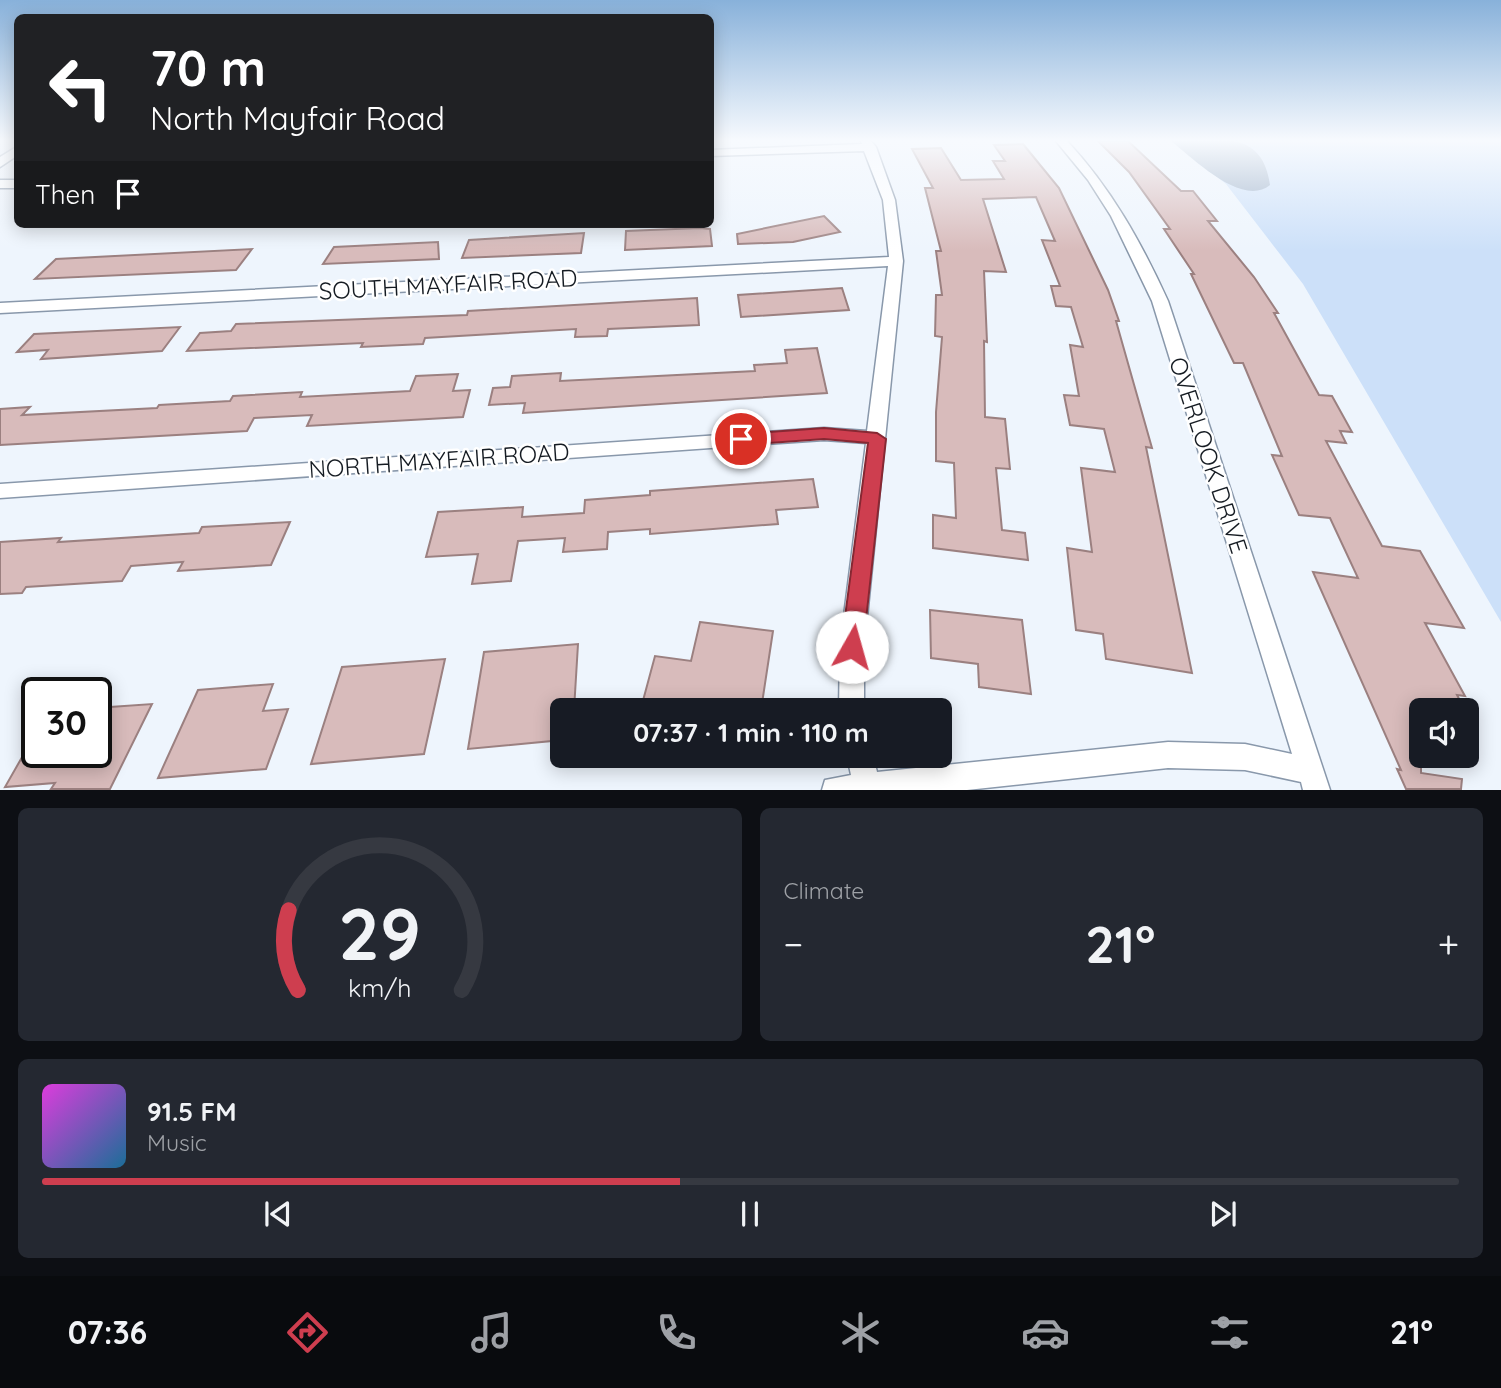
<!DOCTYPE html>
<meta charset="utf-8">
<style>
body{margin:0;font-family:Quicksand,sans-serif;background:#242831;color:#f1f3f6;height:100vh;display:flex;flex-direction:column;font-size:26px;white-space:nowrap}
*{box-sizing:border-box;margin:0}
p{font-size:23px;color:#9ea1a6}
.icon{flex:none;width:38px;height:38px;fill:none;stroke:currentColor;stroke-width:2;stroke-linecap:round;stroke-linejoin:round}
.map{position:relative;height:790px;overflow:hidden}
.panel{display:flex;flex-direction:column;gap:18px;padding:18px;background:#0d0f14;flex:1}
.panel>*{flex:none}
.hud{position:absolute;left:14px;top:14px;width:700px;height:214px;border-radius:10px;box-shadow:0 4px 18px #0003;background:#202124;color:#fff;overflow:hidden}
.buttons{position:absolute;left:1409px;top:698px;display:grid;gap:14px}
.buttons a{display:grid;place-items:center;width:70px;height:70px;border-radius:10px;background:#171b24;box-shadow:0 4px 18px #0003;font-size:35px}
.speed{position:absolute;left:21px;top:677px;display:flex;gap:14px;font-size:35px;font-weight:700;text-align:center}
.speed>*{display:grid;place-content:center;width:91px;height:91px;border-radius:50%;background:#171b24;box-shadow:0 4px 18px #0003;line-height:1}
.speed .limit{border:4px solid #111;border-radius:10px;background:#fff;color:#111}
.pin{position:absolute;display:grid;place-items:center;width:60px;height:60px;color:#fff;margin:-30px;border:4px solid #fff;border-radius:50%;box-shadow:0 2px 7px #0007}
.me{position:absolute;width:77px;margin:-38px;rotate:7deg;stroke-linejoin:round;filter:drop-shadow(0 0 5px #0008)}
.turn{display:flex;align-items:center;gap:24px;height:147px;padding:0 21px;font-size:32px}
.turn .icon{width:91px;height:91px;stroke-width:2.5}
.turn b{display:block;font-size:49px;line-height:60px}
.then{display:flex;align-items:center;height:66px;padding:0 21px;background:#0003;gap:14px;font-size:26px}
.big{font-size:52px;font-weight:700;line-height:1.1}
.panel .widget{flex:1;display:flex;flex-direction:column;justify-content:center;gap:10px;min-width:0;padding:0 24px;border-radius:10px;background:#242831}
.panel .dial{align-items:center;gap:0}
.dial svg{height:182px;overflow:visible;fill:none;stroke:#363941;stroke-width:7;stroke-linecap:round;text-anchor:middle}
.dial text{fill:#f1f3f6;stroke:none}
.song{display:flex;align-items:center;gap:21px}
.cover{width:84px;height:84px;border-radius:10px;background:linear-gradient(135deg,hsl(300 70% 55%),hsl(200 70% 35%))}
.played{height:7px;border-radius:4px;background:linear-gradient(90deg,#ce3e4f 45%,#363941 45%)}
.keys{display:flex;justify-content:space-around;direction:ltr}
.heat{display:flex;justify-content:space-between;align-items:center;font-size:38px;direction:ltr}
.panel .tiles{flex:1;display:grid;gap:18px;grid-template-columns:1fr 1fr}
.widget:last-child{grid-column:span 2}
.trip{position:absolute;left:550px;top:698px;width:402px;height:70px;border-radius:10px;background:#171b24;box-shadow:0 4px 18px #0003;font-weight:700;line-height:70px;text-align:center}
.tabs{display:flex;height:112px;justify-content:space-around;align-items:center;background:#090b0e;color:#9ea1a6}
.tabs .icon{width:49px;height:49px}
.tabs .current{color:#ce3e4f}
.tabs b{font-size:32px;color:#f1f3f6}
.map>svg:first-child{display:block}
</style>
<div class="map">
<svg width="1501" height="790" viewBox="0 0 1501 790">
<rect width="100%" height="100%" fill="#eef5fd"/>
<path fill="#cce0f9" d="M 1171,141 L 1501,141 L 1501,622 L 1303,284 L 1226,184 Z"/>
<path fill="#99adc5" d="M 1171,141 C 1216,141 1262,127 1270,185 C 1242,208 1193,158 1171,141 Z"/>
<g fill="#d8bbbb" stroke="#9b8080" stroke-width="2">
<path d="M 1098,141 L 1128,141 L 1181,191 L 1193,191 L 1217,221 L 1208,221 L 1254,277 L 1278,313 L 1274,313 L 1319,395 L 1332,396 L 1352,432 L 1340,431 L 1346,443 L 1326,441 L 1382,546 L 1420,551 L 1464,628 L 1425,623 L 1465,696 L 1457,695 L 1465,710 L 1421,710 L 1421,773 L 1462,779 L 1461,789 L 1406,789 L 1397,769 L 1401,770 L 1313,572 L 1358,578 L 1330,518 L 1299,515 L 1272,455 L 1282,456 L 1243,363 L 1234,363 L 1191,274 L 1194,274 L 1164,229 L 1170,229 L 1129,172 Z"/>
<path d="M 1023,144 L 1059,188 L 1108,290 L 1119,321 L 1116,321 L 1152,448 L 1146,447 L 1192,673 L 1106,659 L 1103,634 L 1076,630 L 1067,548 L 1092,552 L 1081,468 L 1115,472 L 1104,429 L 1070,425 L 1064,395 L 1079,396 L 1070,345 L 1083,347 L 1071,307 L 1056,306 L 1051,286 L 1060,286 L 1042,240 L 1055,241 L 1036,197 L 983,199 L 1006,272 L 984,271 L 987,342 L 984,341 L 985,417 L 1005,419 L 1010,469 L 996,468 L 1002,530 L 1025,533 L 1028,560 L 933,548 L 933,515 L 956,518 L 954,463 L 936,461 L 936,412 L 942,337 L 935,336 L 936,295 L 942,295 L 936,251 L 941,251 L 925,188 L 933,188 L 912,149 L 941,148 L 961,180 L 1004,179 L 993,161 L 1005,161 L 994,145 Z"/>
<path d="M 824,216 L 840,232 L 793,242 L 738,244 L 737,234 Z"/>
<path d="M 700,228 L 710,229 L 712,246 L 625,250 L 626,231 Z"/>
<path d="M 584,233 L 581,253 L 462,258 L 469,240 Z"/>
<path d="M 438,242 L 439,259 L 323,264 L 334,247 Z"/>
<path d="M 252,249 L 236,270 L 35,279 L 56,259 Z"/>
<path d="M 842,288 L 849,310 L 741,317 L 738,295 Z"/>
<path d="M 697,298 L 699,325 L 608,329 L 607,336 L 575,337 L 576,329 L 425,338 L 423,344 L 361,347 L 363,343 L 187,351 L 200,333 L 231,331 L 236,324 L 467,315 L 468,311 Z"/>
<path d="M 180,327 L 162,351 L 41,359 L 48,350 L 17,352 L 34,334 Z"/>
<path d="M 817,348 L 827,393 L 523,413 L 525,403 L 489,405 L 493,388 L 510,387 L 512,376 L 561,373 L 560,381 L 755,371 L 754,365 L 787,363 L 785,350 Z"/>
<path d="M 458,374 L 453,391 L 470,390 L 463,417 L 307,426 L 312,415 L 254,418 L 247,431 L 0,445 L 0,409 L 30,407 L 22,415 L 157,408 L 159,405 L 230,401 L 233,396 L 302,392 L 300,397 L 410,391 L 416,376 Z"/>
<path d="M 813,479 L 818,507 L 776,510 L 778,524 L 650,534 L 650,529 L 608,532 L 607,549 L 563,552 L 565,538 L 518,541 L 511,581 L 472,584 L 478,554 L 426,557 L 438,512 L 523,507 L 522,517 L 584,513 L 585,500 L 650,495 L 650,491 Z"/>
<path d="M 290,522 L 271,565 L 178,571 L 183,562 L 131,566 L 122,581 L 26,587 L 22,593 L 0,594 L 0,542 L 61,538 L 58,542 L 199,533 L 202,527 Z"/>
<path d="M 930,610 L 1022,620 L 1031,694 L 979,687 L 978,664 L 931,658 Z"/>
<path d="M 700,622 L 773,631 L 761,710 L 641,708 L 655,656 L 691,661 Z"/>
<path d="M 578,644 L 574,710 L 562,710 L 562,740 L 468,749 L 484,652 Z"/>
<path d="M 445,659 L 424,754 L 311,764 L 342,667 Z"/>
<path d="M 273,684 L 263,711 L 288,709 L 266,769 L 158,778 L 198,690 Z"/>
<path d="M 152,704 L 110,789 L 51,789 L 55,783 L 5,787 L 25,752 L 96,752 L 96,708 Z"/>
</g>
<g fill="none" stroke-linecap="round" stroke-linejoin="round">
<g stroke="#8998ab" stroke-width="3">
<g id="minor">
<path d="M 861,141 L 871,141 L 876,147 L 895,200 L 903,261 L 864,647 L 864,710 L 839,710 L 840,647 L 866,443 L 824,440 L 0,498 L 0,484 L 824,428 L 867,431 L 888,266 L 0,313 L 0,303 L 889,257 L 883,200 L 864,151 L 710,156 L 710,150 L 862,144 Z"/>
<path d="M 1056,141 L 1067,141 C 1111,188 1141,242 1168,301 L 1330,790 L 1303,790 L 1301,782 L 1245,770 L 1168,768 L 967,790 L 822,790 L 825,780 L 851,775 L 847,756 L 873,756 L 877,772 L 1168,742 L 1245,744 L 1292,754 L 1152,301 L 1111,216 L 1088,180 Z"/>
<path d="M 18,146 L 18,155 L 0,167 L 0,157 Z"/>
<rect x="0" y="180" width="18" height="8"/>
</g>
</g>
<use href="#minor" fill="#fff" fill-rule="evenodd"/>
</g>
<linearGradient id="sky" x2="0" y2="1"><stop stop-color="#88b1da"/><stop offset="0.56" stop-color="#f7fafe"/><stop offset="1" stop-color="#f7fafe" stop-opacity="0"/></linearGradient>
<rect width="1501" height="251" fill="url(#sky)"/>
<path fill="#ce3e4f" stroke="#862833" stroke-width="2" d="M 824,428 L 877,433 L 886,439 L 863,647 L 860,654 L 852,657 L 844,654 L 841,647 L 868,443 L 824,439 L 741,445 L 733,439 L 741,434 Z"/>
<g text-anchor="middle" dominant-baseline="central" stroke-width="5" stroke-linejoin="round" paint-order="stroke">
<g font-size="24" fill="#151b22" stroke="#fff">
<text transform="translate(448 284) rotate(-3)">SOUTH MAYFAIR ROAD</text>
<text transform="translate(1209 455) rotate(72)">OVERLOOK DRIVE</text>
<text transform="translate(439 460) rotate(-4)">NORTH MAYFAIR ROAD</text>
</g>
</g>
</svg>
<div class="buttons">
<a><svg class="icon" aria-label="sound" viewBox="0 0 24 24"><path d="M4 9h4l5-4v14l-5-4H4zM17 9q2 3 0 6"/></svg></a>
</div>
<div class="speed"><div class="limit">30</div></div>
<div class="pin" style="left:741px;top:439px;background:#d93025"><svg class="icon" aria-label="arrive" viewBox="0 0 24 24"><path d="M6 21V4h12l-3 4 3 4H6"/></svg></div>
<svg class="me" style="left:852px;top:647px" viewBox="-20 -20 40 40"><circle r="19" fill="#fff"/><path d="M0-13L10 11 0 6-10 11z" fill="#ce3e4f"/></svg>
<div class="trip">07:37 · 1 min · 110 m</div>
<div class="hud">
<div class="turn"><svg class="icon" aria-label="left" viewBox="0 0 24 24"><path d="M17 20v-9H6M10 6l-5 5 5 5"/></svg><div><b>70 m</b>North Mayfair Road</div></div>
<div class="then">Then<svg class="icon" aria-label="arrive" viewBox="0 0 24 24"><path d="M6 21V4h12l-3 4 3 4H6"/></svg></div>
</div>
</div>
<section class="panel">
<div class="tiles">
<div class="widget dial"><svg viewBox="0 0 100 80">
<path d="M14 69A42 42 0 1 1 86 69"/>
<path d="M14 69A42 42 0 0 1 10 34" stroke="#ce3e4f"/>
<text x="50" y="56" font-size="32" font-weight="700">29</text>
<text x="50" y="72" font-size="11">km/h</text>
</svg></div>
<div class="widget"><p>Climate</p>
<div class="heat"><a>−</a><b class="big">21°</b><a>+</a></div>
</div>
<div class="widget">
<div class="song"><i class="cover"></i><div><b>91.5 FM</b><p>Music</p></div></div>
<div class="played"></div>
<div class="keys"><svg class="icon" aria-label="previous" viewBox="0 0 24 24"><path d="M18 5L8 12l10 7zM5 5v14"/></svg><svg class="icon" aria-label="pause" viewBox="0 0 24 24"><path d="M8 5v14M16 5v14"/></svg><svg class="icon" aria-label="next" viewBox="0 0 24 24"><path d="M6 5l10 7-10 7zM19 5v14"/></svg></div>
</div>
</div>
</section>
<nav class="tabs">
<b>07:36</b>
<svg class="icon current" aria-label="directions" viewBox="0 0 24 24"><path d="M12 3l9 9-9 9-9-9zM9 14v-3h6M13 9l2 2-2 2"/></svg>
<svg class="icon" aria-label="music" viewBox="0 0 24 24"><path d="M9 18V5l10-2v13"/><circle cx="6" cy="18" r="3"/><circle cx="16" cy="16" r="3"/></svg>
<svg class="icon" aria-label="phone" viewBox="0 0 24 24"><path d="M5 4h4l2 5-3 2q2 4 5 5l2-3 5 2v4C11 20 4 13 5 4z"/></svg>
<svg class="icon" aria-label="climate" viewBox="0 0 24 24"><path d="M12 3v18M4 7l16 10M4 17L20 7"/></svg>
<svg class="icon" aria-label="car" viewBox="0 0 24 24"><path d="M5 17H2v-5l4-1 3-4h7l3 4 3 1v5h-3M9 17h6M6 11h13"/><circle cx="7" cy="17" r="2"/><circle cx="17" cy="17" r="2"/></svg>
<svg class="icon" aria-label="filters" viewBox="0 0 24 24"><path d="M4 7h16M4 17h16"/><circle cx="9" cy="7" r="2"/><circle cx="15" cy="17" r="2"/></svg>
<b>21°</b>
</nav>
